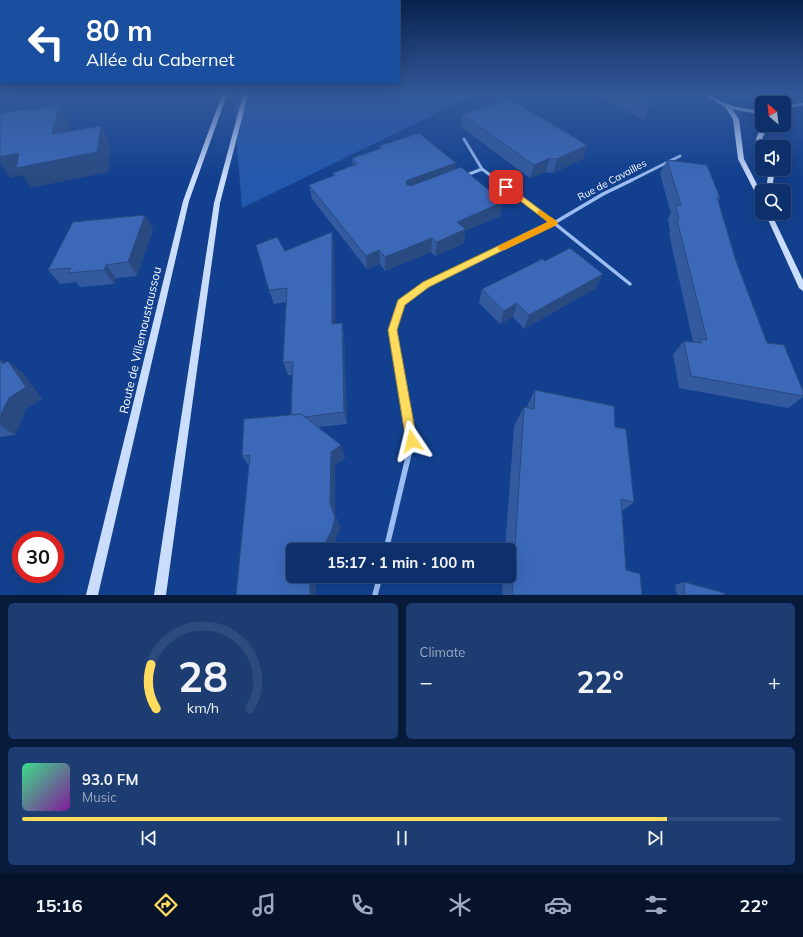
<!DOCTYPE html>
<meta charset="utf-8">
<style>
body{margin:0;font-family:Mulish,sans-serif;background:#1c3c72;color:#f1f3f6;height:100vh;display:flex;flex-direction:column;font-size:15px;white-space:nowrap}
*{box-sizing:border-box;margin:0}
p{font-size:13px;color:#9ba9c1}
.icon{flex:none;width:22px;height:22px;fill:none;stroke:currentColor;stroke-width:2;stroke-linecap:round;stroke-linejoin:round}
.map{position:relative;height:595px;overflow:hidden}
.details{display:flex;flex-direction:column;gap:8px;padding:8px;background:#081a3a;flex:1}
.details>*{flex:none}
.banner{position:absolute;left:0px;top:0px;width:400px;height:84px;box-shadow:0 4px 16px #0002,0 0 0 1px #2e4b7e;background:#1a4fa0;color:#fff;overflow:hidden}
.needle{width:26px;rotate:332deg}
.tools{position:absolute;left:755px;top:96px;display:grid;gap:8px}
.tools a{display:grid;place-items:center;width:36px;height:36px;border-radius:6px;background:#0e306a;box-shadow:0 4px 16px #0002,0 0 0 1px #2e4b7e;font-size:20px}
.speed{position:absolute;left:12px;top:531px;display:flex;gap:8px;font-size:20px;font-weight:700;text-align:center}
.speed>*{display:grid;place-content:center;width:52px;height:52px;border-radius:50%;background:#0e306a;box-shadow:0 4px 16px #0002,0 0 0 1px #2e4b7e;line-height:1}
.speed .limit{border:6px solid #d22;background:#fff;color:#111}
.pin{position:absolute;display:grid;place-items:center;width:34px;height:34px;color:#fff;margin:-17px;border-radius:8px;box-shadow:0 2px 6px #0006}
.me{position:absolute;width:44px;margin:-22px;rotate:350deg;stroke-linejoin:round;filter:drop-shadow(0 0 3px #0008)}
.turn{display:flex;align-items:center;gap:14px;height:84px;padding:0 20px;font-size:18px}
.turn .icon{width:52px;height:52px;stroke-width:2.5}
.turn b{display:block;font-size:28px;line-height:34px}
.big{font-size:30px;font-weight:700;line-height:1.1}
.details .tile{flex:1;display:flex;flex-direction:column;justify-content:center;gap:6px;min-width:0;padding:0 14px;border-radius:6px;background:#1c3c72}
.details .dial{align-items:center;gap:0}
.dial svg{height:104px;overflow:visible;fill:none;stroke:#2e4b7e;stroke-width:7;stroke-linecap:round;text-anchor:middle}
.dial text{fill:#f1f3f6;stroke:none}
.song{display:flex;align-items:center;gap:12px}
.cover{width:48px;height:48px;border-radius:6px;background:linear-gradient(135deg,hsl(150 70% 55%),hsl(290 70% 35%))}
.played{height:4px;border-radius:2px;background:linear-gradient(90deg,#ffdc5d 85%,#2e4b7e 85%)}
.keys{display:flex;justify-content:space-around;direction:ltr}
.heat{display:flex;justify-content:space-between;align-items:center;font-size:22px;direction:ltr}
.details .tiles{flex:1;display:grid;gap:8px;grid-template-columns:1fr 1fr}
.tile:last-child{grid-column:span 2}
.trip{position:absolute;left:286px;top:543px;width:230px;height:40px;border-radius:6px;background:#0e306a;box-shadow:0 4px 16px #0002,0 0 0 1px #2e4b7e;font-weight:700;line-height:40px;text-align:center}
.tabs{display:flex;height:64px;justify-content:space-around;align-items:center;background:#06132a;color:#9ba9c1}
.tabs .icon{width:28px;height:28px}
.tabs .on{color:#ffdc5d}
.tabs b{font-size:18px;color:#f1f3f6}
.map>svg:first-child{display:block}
</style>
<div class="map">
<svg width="803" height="595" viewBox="0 0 803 595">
<rect width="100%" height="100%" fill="#12408e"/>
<g fill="#2458ad">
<path d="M 233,95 L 474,95 L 242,208 Z"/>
<path d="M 724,95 L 773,95 L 774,98 L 771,101 C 756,107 739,102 724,95 Z"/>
</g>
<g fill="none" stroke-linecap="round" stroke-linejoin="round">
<g stroke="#9cbdf1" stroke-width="3">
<path d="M 786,107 L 803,104"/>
<path d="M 464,139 L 482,169"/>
<path d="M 464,176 L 482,169 L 498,181"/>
<path d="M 630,181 L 680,156"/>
</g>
<g stroke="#9cbdf1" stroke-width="3.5">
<path d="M 496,180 L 554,223 L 630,284"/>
<path d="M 420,288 L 426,284 L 554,223 L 603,194 L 632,180"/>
</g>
<path stroke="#9cbdf1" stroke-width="4.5" d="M 409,424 L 392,330 L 401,303 L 422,287"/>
<g stroke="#9cbdf1" stroke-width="5.5">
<path d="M 386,550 L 412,441 L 409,423"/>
<path d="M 375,595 L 380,576"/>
</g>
<g fill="#cbddfc" fill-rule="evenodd">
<path d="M 222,95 L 227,95 L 189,201 L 98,595 L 86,595 L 183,201 Z"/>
<path d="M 243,95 L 248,95 L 220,203 L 166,595 L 154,595 L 214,203 Z"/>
<path d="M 704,95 C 712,95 719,101 727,104 C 739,108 750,110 762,110 L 762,114 L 747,112 L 732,109 L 739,119 L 744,159 L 762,194 L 762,202 L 759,200 L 738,159 L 733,119 L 725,107 Z"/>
<path d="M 784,95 L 789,95 L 792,103 L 784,110 L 784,105 L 786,103 Z"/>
<path d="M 762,125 L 768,125 L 762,139 L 765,147 L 762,147 L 762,150 L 759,148 L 756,139 Z"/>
<path d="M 766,169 L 772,169 L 774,175 L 772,191 L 766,191 L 768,175 Z"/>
<path d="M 765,213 L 771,213 L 803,280 L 803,291 L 799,288 Z"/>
</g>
</g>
<g fill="#335a9e">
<path d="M 598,95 L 647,95 L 650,107 L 644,120 Z"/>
<path d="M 462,114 L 587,145 L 583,159 L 553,173 L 546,172 L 530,178 L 461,127 Z"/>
<path d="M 379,146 L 455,169 L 500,216 L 465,231 L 464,243 L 435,256 L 431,252 L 385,271 L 380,264 L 367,269 L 312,199 L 309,185 L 333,176 L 333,173 L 353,166 L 352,158 L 379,149 Z"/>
<path d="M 667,160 L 720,198 L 718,201 L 736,261 L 767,343 L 803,391 L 803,397 L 788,408 L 679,388 L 673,354 L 684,341 L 693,342 L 669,234 L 670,232 L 668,219 L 671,213 L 660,174 Z"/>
<path d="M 153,229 L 137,276 L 116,278 L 114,284 L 80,287 L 76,282 L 60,284 L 48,270 Z"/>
<path d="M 334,246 L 335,323 L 342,323 L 344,336 L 347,424 L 317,427 L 341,445 L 345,458 L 335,465 L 335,514 L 340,528 L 335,541 L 331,550 L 293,550 L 293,576 L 316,576 L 316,595 L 236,595 L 249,466 L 242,456 L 291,415 L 292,375 L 288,375 L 283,362 L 286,302 L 274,304 L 269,290 L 285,251 Z"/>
<path d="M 545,261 L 596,288 L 524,329 L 513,317 L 500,324 L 479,303 L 482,289 Z"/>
<path d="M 0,359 L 5,363 L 24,374 L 42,399 L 26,409 L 15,435 L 0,437 Z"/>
<path d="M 535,390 L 615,427 L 634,502 L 622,511 L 626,570 L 642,595 L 502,595 L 503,576 L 509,576 L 509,550 L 505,550 L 514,426 L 524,407 L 526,408 Z"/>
<path d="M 684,582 L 724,595 L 677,595 L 675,585 Z"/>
</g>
<g fill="#294a81">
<path d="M 59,106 L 70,124 L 65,153 L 52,134 Z"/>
<path d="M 101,126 L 111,145 L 109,172 L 31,188 L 22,175 L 11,178 L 0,164 L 0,157 L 19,153 Z"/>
<path d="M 587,145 L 583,159 L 553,173 L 557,159 Z"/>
<path d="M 550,158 L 546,172 L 530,178 L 534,165 Z"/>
<path d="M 456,163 L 454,177 L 408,194 L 406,182 L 408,180 Z"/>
<path d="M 503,202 L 500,216 L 465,231 L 464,243 L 435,256 L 437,242 L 457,222 Z"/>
<path d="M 145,215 L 153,229 L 137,276 L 128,262 Z"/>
<path d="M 332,232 L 334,246 L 335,337 L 332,324 Z"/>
<path d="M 432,238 L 431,252 L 385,271 L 385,257 Z"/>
<path d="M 379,250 L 380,264 L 367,269 L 366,256 Z"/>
<path d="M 106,265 L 116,278 L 114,284 L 104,270 Z"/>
<path d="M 603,274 L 596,288 L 524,329 L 529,315 Z"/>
<path d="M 517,303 L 513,317 L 500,324 L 504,311 Z"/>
<path d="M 342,323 L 344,336 L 347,424 L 344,412 Z"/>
<path d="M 0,359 L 11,367 L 8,361 L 24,374 L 42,399 L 26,409 L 15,435 L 0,425 L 3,364 L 0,361 Z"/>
<path d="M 341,445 L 345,458 L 335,465 L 335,514 L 340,528 L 335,541 L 331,550 L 321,550 L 330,503 L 331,452 Z"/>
<rect x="310" y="576" width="6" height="19"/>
</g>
<g fill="#3b69b8" stroke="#294a81">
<path d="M 627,95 L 647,95 L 650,107 Z"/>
<path d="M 510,99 L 587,145 L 557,159 L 550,158 L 534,165 L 462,114 Z"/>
<path d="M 59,106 L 52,134 L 101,126 L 97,152 L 16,168 L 19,153 L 0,157 L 0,113 Z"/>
<path d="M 419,133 L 456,163 L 408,180 L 406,182 L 407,185 L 410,186 L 461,167 L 503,202 L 457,222 L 466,229 L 437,242 L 432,238 L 385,257 L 379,250 L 366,256 L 309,185 L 335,175 L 333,173 L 357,164 L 352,158 L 382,148 L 379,146 Z"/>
<path d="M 667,160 L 707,165 L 720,198 L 717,197 L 736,261 L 767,343 L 784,345 L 803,391 L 803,396 L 691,376 L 684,341 L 701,343 L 700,339 L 707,340 L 677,220 L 679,220 L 676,205 L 681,205 Z"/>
<path d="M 145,215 L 128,262 L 106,265 L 104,270 L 68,273 L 71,268 L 48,270 L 73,222 Z"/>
<path d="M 332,232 L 332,324 L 342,323 L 344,412 L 304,417 L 301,414 L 291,415 L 293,362 L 283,362 L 287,288 L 269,290 L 256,245 L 277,237 L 285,251 Z"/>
<path d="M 570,248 L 603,274 L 529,315 L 517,303 L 504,311 L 482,289 L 542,259 L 545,261 Z"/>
<path d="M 0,361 L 3,364 L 8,361 L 26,387 L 9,398 L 0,416 Z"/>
<path d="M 535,390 L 614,406 L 615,427 L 626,429 L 634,502 L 621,499 L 626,570 L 640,574 L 642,595 L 512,595 L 524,407 L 534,409 Z"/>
<path d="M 301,414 L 341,445 L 331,452 L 330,503 L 335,518 L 331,532 L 321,550 L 293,550 L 293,576 L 310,576 L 310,595 L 236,595 L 250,455 L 242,456 L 244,419 Z"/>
<path d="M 684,582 L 724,593 L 724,595 L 685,595 Z"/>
</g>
<linearGradient id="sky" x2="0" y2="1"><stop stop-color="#0a234e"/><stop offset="0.53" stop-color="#33599b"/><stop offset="1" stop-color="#33599b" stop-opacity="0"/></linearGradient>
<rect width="803" height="178" fill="url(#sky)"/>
<path fill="#ffdc5d" stroke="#a68f3c" d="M 506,184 L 558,223 L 429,287 L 405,305 L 397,330 L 417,441 L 416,445 L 412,446 L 408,445 L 406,441 L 388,330 L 398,300 L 423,282 L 548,222 L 503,188 L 502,187 Z"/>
<path fill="#f59e0b" d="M 540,210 L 557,221 L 557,225 L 505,250 L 499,250 L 498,248 L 499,246 L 548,222 L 538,214 L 538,211 Z"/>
<g text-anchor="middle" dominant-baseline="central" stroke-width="3.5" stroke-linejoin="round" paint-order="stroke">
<g font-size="10" fill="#fff" stroke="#12408e">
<text transform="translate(612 180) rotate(-28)">Rue de Cavailles</text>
</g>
<g font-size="12" fill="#fff" stroke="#12408e">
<text transform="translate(140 340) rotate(-77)">Route de Villemoustaussou</text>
</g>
</g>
</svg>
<div class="tools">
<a><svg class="needle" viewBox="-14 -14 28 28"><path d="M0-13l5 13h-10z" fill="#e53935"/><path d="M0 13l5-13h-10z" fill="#9ba9c1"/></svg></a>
<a><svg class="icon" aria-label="sound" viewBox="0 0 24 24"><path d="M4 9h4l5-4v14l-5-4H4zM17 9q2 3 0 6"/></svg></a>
<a><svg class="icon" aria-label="search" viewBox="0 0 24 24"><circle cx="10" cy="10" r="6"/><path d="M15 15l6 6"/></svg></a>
</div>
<div class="speed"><div class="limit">30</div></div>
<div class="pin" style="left:506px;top:187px;background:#d93025"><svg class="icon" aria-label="arrive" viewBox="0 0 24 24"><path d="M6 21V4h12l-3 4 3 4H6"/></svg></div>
<svg class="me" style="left:412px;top:441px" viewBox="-20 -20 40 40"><path d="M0-17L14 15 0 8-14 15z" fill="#ffdc5d" stroke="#fff" stroke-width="4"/></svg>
<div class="trip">15:17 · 1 min · 100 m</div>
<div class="banner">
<div class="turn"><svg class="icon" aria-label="left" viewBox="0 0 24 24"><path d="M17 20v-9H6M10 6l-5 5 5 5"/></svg><div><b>80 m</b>Allée du Cabernet</div></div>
</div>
</div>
<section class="details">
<div class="tiles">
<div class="tile dial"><svg viewBox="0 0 100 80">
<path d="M14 69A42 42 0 1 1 86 69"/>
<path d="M14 69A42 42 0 0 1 10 35" stroke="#ffdc5d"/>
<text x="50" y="56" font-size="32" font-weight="700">28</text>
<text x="50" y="72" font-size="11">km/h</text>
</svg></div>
<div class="tile"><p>Climate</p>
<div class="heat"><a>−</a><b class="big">22°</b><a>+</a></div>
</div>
<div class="tile">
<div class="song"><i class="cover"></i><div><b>93.0 FM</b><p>Music</p></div></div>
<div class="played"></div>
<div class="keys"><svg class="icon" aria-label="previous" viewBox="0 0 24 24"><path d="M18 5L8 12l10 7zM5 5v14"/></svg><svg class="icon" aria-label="pause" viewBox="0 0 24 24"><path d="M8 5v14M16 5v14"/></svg><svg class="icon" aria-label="next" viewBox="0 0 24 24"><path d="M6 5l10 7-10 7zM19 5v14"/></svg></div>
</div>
</div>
</section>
<nav class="tabs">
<b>15:16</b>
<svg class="icon on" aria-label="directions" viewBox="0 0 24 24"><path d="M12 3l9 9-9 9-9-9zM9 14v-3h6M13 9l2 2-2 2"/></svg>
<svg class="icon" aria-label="music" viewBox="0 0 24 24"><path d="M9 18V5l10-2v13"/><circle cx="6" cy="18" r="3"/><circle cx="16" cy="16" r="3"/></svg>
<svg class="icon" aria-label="phone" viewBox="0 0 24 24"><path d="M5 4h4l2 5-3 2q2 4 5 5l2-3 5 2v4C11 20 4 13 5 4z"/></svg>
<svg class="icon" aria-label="climate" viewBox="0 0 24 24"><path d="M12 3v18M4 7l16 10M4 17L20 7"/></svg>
<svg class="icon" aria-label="car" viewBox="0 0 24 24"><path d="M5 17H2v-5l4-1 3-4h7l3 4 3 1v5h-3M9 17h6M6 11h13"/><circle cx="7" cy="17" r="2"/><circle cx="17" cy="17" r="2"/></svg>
<svg class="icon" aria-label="filters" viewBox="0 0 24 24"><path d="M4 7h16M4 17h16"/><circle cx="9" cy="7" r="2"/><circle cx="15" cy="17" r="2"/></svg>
<b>22°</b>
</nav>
